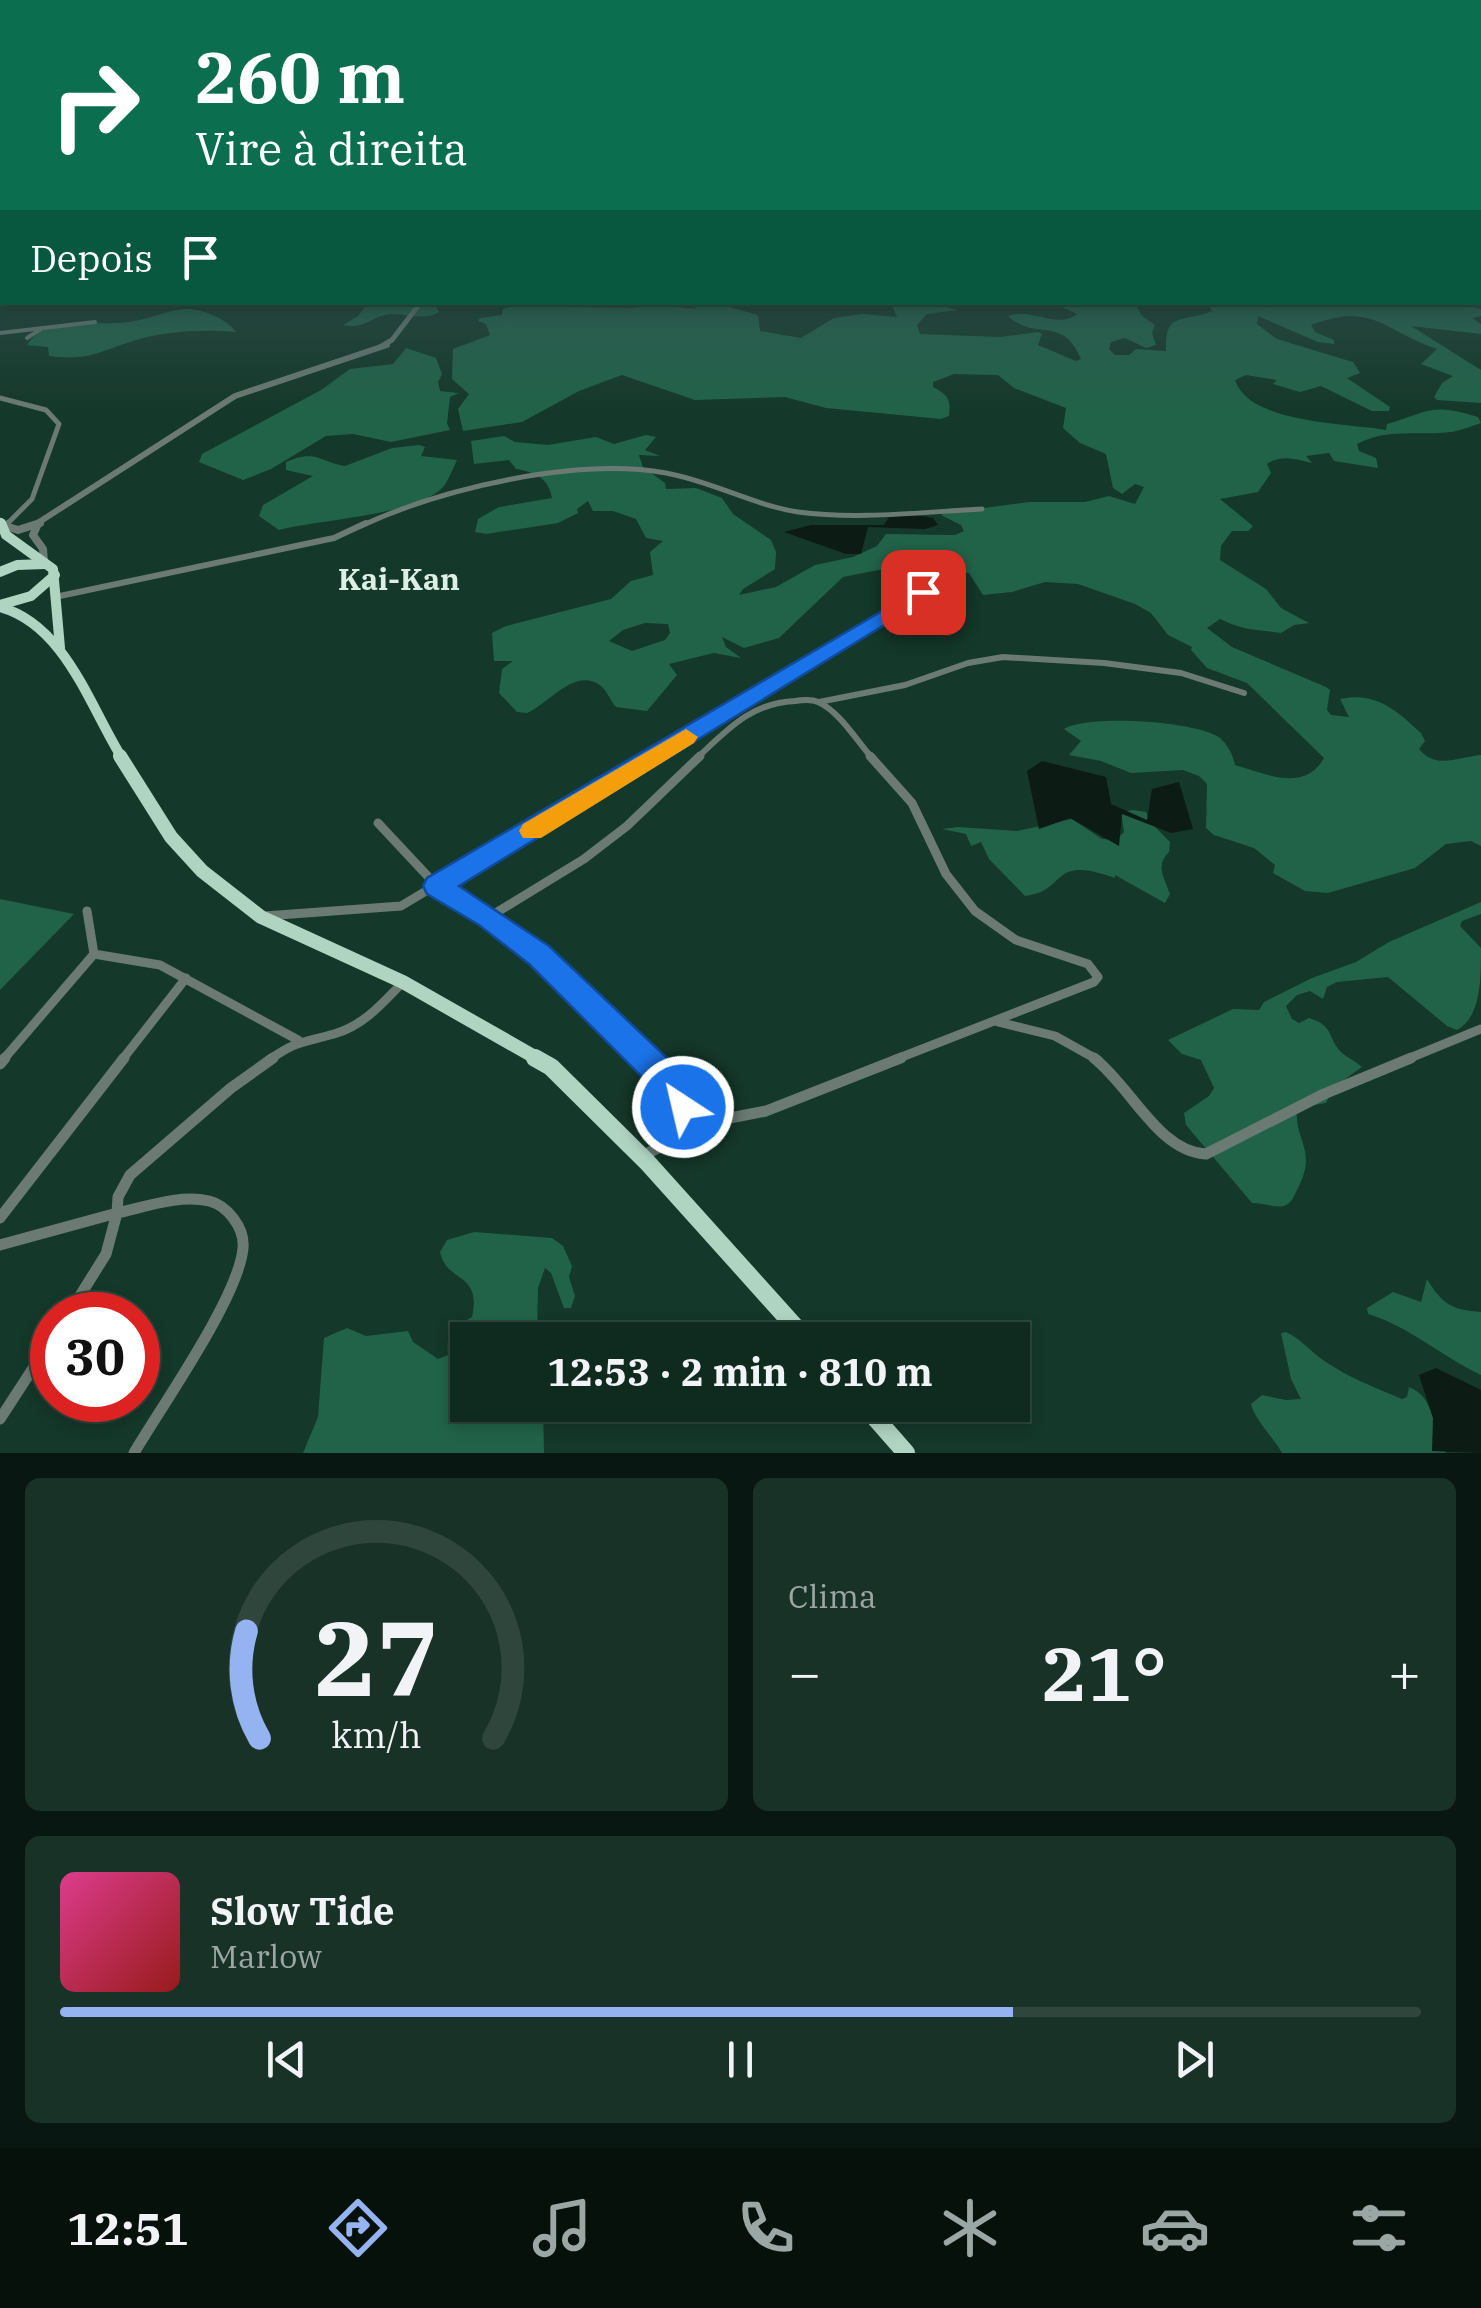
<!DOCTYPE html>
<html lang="pt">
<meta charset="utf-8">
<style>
body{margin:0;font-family:"IBM Plex Serif",serif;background:#183228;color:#f1f3f6;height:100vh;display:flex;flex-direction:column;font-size:38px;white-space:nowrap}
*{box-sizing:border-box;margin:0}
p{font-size:32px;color:#9ba7a4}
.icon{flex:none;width:55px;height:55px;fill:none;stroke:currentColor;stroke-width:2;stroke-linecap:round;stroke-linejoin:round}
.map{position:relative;height:1453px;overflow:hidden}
.panel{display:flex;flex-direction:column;gap:25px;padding:25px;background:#081711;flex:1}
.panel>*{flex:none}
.banner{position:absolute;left:0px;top:0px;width:1482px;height:305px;box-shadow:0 5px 15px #0003,0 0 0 2px #2f463d;background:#0b6e4f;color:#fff;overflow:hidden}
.speed{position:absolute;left:30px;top:1292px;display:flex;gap:20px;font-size:50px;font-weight:700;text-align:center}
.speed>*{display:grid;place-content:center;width:130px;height:130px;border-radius:50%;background:#0f2a1f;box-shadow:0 5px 15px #0003,0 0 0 2px #2f463d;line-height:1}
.speed .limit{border:15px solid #d22;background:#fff;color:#111}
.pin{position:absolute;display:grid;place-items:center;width:85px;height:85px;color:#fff;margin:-42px;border-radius:20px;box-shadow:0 5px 15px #0006}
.me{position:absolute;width:110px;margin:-55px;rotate:325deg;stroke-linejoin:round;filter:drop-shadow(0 0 8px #0008)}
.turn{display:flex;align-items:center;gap:35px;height:210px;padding:0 30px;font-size:45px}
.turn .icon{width:130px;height:130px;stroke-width:2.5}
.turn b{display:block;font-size:70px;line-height:85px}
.then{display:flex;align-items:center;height:95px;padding:0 30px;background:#0003;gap:20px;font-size:38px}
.big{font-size:75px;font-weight:700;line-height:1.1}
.panel .card{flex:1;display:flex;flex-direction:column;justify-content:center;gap:15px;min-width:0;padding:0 35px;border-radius:15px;background:#183228}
.panel .dial{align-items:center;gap:0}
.dial svg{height:260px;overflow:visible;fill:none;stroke:#2f463d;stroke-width:7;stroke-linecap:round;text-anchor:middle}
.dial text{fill:#f1f3f6;stroke:none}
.song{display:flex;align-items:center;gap:30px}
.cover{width:120px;height:120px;border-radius:15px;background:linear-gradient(135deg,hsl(330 70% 55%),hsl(0 70% 35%))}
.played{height:10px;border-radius:5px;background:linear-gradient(90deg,#95b2f1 70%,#2f463d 70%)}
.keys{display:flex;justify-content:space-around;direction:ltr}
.heat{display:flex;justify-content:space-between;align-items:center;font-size:55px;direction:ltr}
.panel .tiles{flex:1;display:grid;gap:25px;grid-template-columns:1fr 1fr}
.card:last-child{grid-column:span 2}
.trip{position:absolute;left:450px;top:1322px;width:580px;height:100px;border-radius:0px;background:#0f2a1f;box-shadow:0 5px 15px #0003,0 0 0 2px #2f463d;font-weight:700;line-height:100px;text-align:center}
.tab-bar{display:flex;height:160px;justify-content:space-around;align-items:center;background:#06110c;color:#9ba7a4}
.tab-bar .icon{width:70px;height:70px}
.tab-bar .active{color:#95b2f1}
.tab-bar b{font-size:45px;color:#f1f3f6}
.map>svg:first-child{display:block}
</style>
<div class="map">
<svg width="1481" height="1453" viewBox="0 0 1481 1453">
<rect width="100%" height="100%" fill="#143829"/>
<g fill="#216349" fill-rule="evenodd">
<path d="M 1454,302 L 1481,309 L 1481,316 L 1472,318 L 1481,324 L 1481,334 L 1411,326 L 1481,370 L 1481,403 L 1437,400 L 1434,397 L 1442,383 L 1453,376 L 1421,364 L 1437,349 C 1385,332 1374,301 1311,325 L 1315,332 L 1334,340 L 1334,344 L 1318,342 L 1258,316 L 1257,324 L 1277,339 L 1353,362 L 1360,373 L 1347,378 L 1390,407 L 1389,411 L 1372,411 L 1321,386 L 1300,392 L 1273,384 L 1277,380 L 1246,375 L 1235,380 C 1249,424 1348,423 1386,430 L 1387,424 C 1429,412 1430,402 1478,417 L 1481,423 C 1472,426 1459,431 1451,432 C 1419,436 1387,428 1357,444 L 1359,451 L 1376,458 L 1378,468 L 1334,461 L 1329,453 L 1306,456 L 1312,463 C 1296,459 1281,454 1267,464 L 1271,473 L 1258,492 L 1220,499 L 1253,526 L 1248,531 L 1232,531 L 1221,546 L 1220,560 L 1266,589 L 1281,608 L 1309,623 L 1294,625 L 1281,633 C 1254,629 1245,631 1220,619 L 1207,628 L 1232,647 L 1326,687 L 1330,690 L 1327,710 L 1331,715 L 1349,717 L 1340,699 C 1376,691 1396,710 1421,733 L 1425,741 L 1419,749 C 1436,770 1458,757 1481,755 L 1481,846 L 1471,841 L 1446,844 L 1415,868 L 1328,893 L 1305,891 L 1273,873 L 1275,865 L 1254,848 L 1214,835 L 1206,828 L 1207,784 L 1199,776 L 1183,770 L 1131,773 L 1101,761 L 1069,755 L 1081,741 L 1064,729 C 1089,714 1197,721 1220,738 C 1228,745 1233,755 1235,765 C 1267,774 1304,793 1324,758 L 1247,683 L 1207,668 L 1191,650 L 1192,647 L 1168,635 L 1151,613 L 1135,604 L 1078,584 L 1045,582 L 1012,592 L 983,595 L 969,573 L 944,570 L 924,561 L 843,577 L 779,638 L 744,648 L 722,637 L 726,647 L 741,658 L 714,653 L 669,664 L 677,675 L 647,711 L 616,707 C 610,700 607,691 601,686 C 575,666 549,704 527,713 L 517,712 L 499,693 L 502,669 L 513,661 L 494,661 L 492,633 L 506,626 L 611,599 L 631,581 L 653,575 L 650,552 L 663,541 L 646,538 L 636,519 L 613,511 L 593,511 L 588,501 L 577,509 L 578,513 L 558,523 L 486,534 L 475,532 L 478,519 L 499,507 L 552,498 C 549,478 534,472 516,469 L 509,460 L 474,464 L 471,441 L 504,436 L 515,442 L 548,445 L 596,437 L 614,444 L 646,435 L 656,437 L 645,450 L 660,456 L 639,455 L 643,467 L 665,483 L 666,489 L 696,488 L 722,498 L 733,514 L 771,540 L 776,552 L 775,569 L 743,589 L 739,595 L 776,587 L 815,565 L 853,557 L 877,546 L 886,534 L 955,535 L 964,531 L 961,525 L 941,515 L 946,513 L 1029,502 L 1085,502 L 1109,496 L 1135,504 L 1144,487 L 1135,484 L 1122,494 L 1113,488 L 1106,454 L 1080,443 L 1063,428 L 1066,408 L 1014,388 L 998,375 L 954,374 L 933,382 L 933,387 C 948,395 951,399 949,416 L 941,419 L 826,408 L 785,397 L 695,400 L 622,375 L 579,391 L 522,422 L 463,431 L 458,409 L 469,394 L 452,379 L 453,349 L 490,335 L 486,324 L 478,321 L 480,318 L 502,315 L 503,309 L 512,306 L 629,308 L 658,305 L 698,309 L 686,304 L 663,303 L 715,303 L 758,315 L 760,331 L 801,338 L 834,318 L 862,314 L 897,317 L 891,303 L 931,303 L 958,310 L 927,314 L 917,325 L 920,334 L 1000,337 L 1038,332 L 1042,334 L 1038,345 L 1076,361 L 1081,359 C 1062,314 1037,342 1008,316 C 1030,307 1057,330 1077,314 L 1053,303 L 1135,303 L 1142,316 L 1155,325 L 1152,333 L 1156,345 L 1146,348 L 1125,338 L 1111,342 L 1109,349 L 1115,355 L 1129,355 L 1136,349 L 1166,351 C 1164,310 1184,323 1212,311 L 1208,303 ZM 645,623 L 668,624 L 670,633 L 665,640 L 632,651 L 609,641 L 623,630 Z"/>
<path d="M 368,303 L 433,303 L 439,312 C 421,323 402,310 381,316 C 367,321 361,329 343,325 L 358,316 Z"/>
<path d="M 186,309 C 203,309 227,319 236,332 C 204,329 164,331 133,341 C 98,352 89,361 49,356 L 48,347 L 27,345 C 49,312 96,327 129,322 C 152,319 166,310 186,309 Z"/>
<path d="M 406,348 L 436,358 L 442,374 L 438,382 L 440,391 L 459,393 L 450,397 L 447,423 L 450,430 L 391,442 L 353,434 L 326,436 L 271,469 L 243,480 L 199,462 L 202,454 L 321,390 L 350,369 L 393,364 Z"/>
<path d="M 419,445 L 425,447 L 421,456 L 457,460 C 453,468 448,482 442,488 C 417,515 316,520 279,530 L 259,516 L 263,505 L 313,476 L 286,470 L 286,462 C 316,449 318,461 345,466 L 392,448 Z"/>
<path d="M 1133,810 L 1146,812 L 1150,822 L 1170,842 L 1169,852 C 1155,866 1164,877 1170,894 L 1165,903 L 1115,875 L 1115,878 C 1048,854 1069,891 1025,896 L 989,859 L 981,842 L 971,846 L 966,834 L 942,829 L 958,827 L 1017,831 L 1072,819 L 1102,839 L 1116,840 L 1124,832 L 1121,812 Z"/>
<path d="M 0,899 L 74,914 L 0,990 Z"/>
<path d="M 1481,902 L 1481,914 L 1462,921 L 1460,926 L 1481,948 C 1481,980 1481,1017 1457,1030 L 1447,1026 L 1388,977 L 1337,982 L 1327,987 L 1323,999 L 1310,991 L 1297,995 L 1286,1006 L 1292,1019 L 1299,1023 L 1309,1018 C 1334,1025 1328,1039 1341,1052 C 1347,1058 1356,1061 1362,1067 L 1334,1087 L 1326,1103 L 1297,1108 C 1294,1141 1317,1149 1299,1186 C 1295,1193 1293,1203 1284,1206 C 1277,1208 1262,1203 1252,1203 L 1186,1125 L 1184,1113 L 1209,1096 L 1214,1088 L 1201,1060 L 1182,1054 L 1168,1040 L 1233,1009 L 1259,1010 L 1264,1002 L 1312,978 L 1356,962 L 1389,942 Z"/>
<path d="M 474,1232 L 552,1238 L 563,1246 L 572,1266 L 569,1277 L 575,1296 L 571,1308 L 564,1308 L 551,1273 L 545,1268 L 538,1288 L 537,1340 L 468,1340 L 468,1405 L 543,1405 L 544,1453 L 303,1453 L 318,1417 L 324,1338 L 347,1328 L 366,1336 L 408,1331 L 413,1342 L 438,1359 L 448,1355 C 446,1332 452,1328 472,1317 C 482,1271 447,1284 440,1252 L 447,1240 Z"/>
<path d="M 1427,1279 C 1442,1304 1452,1310 1481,1312 L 1481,1375 C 1441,1356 1410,1327 1368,1314 L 1367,1308 L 1393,1292 L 1421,1302 Z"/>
<path d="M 1286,1332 C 1301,1339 1310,1351 1323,1360 C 1347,1377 1376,1388 1402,1399 L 1407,1397 L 1409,1387 C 1436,1398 1432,1429 1446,1453 L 1282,1453 C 1273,1437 1255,1420 1251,1404 L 1262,1395 L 1286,1400 L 1301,1399 L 1291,1379 L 1281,1333 Z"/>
</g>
<g fill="#0c1b14">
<path d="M 916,515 L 933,518 L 938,525 L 925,529 L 868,527 L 861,554 L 846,554 L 784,532 L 811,525 L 884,525 L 889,517 Z"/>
<path d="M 1042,761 L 1106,777 L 1111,804 L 1147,820 L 1152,789 L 1179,782 L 1193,829 L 1171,833 L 1122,814 L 1119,846 L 1070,818 L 1039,829 L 1027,771 Z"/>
<path d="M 1436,1368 L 1481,1390 L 1481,1453 L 1432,1451 L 1433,1418 L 1419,1375 Z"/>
</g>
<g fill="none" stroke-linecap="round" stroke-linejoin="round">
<g stroke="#6b7b73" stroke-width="4">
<path d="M 0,333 L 95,322"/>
<path d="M 27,338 L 41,329"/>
</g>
<g stroke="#6b7b73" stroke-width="5">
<path d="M 0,398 L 46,410 L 59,424 L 32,499 L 5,526"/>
<path d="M 361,526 C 443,488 576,457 666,473 C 711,481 753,505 798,512 C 858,520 922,512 982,509"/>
</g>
<g stroke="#6b7b73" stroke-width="6">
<path d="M 5,526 L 8,523"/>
<path d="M 55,597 L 334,538 L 366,523"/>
<path d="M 819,702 L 905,685 L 968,663 L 1003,657 L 1104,663 L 1181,673 L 1244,693"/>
<path d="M 648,758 L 923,593"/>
<path d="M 697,758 C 728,729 751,703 795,701 C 802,700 811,699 818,702 C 839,711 857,741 872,758"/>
</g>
<g stroke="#6b7b73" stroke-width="9">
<path d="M 870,756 L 912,803 L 946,874 L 975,911 L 1016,940 L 1088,964 L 1098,977 L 1094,982 L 894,1060"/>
<path d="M 378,823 L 436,885 L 535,953 L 649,1060"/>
<path d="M 87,911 L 94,954 L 160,965 L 298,1040"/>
<path d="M 265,916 L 401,906 L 652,756"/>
<path d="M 489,917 L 584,859 L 627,826 L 700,756"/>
<path d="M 998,1022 L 1055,1036 L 1098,1060"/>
<path d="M 3,1060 L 94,954"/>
<path d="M 122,1060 L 186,978"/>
<path d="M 269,1060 C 298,1040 302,1043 334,1034 C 363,1026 383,1003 403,982"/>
<path d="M 1405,1060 L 1481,1029"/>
</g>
<g stroke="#6b7b73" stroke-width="11">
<path d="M 1094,1058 C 1132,1088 1159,1152 1206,1154 L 1324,1094 L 1411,1058"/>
<path d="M 0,1064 L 5,1058"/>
<path d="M 683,1107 L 696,1100 L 730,1118 L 766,1111 L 901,1058"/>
<path d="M 642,1156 L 676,1139 L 686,1118 L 679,1099 L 647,1058"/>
<path d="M 0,1218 L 124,1058"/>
<path d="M 0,1245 L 117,1213 L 118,1197 L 130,1175 L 231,1088 L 273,1058"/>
<path d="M 68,1315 L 106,1254 L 117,1213 C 145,1207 180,1194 209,1201 C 227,1205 245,1228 243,1248 C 239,1297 161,1407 134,1453"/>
<path d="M 0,1419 L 52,1339"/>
</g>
<path stroke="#6b7b73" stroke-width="5" d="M 380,347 L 392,340 L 421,302"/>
<path stroke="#6b7b73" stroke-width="6" d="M 33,526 L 235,396 L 387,345"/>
<g stroke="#6b7b73" stroke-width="8">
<path d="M 2,525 L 18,530 L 40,523"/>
<path d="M 37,526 L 33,535 L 43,549 L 44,561"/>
</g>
<path stroke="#b0d4c2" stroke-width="8" d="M 0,522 L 2,526"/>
<g stroke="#b0d4c2" stroke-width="10">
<path d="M 1,523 L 6,535 L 53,569 L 60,648"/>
<path d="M 0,572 L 17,565 L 45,564"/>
<path d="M 0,605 L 31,596 L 55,575"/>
<path d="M 0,607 C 65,625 89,705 122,758"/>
</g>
<path stroke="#b0d4c2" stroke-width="14" d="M 120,756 L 171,837 L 202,871 L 261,917 L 403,982 L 540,1060"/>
<g stroke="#b0d4c2" stroke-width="18">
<path d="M 535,1058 L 551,1067 L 647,1162 L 807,1340"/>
<path d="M 864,1405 L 906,1453"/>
</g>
</g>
<linearGradient id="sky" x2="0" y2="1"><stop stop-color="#0b1f17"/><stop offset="0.51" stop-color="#345354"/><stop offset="1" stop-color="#345354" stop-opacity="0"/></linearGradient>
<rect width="1481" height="413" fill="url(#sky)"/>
<path fill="#1a73e8" stroke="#114b97" stroke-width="2.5" d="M 923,587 L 933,592 L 930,597 L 459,886 L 549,946 L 684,1074 L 699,1107 L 694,1118 L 683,1123 L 672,1118 L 661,1096 L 529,964 L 479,925 L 427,894 L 423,886 L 427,878 Z"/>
<path fill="#f59e0b" d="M 686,729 L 698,737 L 694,743 L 541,838 L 523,838 L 519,831 L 523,824 Z"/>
<g text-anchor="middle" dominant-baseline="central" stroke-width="10" stroke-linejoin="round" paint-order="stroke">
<g font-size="30" font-weight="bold" fill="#dcefe5" stroke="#143829">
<text x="399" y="578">Kai-Kan</text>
</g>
</g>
</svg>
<div class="speed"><div class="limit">30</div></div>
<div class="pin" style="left:923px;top:592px;background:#d93025"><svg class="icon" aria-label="arrive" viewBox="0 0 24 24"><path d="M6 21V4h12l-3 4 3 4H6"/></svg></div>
<svg class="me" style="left:683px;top:1107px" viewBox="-20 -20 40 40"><circle r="17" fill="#1a73e8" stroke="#fff" stroke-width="3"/><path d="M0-11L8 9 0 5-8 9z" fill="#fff"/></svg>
<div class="trip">12:53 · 2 min · 810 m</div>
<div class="banner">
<div class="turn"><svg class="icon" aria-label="right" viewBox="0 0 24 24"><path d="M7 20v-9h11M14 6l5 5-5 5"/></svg><div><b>260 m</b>Vire à direita</div></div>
<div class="then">Depois<svg class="icon" aria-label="arrive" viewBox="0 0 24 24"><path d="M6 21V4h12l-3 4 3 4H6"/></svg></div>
</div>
</div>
<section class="panel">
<div class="tiles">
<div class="card dial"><svg viewBox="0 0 100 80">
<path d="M14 69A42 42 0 1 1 86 69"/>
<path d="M14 69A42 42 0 0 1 10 36" stroke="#95b2f1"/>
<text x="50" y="56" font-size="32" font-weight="700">27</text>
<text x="50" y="72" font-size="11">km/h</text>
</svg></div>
<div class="card"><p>Clima</p>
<div class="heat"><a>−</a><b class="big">21°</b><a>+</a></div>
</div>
<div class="card">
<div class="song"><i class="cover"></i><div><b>Slow Tide</b><p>Marlow</p></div></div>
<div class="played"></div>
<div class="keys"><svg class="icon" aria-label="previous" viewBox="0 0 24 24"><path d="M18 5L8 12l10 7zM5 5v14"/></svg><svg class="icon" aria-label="pause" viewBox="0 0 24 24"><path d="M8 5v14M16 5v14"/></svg><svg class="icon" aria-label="next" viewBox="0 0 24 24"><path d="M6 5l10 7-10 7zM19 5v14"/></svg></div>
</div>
</div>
</section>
<nav class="tab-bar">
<b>12:51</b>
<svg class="icon active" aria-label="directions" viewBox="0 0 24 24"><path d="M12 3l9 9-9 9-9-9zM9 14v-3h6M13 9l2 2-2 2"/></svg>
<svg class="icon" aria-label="music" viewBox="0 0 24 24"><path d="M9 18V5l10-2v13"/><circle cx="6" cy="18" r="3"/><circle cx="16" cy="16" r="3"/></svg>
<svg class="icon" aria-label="phone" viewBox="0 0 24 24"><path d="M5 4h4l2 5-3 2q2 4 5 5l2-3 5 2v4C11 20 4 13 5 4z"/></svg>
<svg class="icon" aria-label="climate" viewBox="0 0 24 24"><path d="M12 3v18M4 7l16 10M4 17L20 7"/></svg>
<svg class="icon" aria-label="car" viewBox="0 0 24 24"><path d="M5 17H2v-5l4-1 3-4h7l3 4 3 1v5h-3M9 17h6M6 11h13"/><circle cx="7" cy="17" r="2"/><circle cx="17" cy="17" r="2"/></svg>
<svg class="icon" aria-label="filters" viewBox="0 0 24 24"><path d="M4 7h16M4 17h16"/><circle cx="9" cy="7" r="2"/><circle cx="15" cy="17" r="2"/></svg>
</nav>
